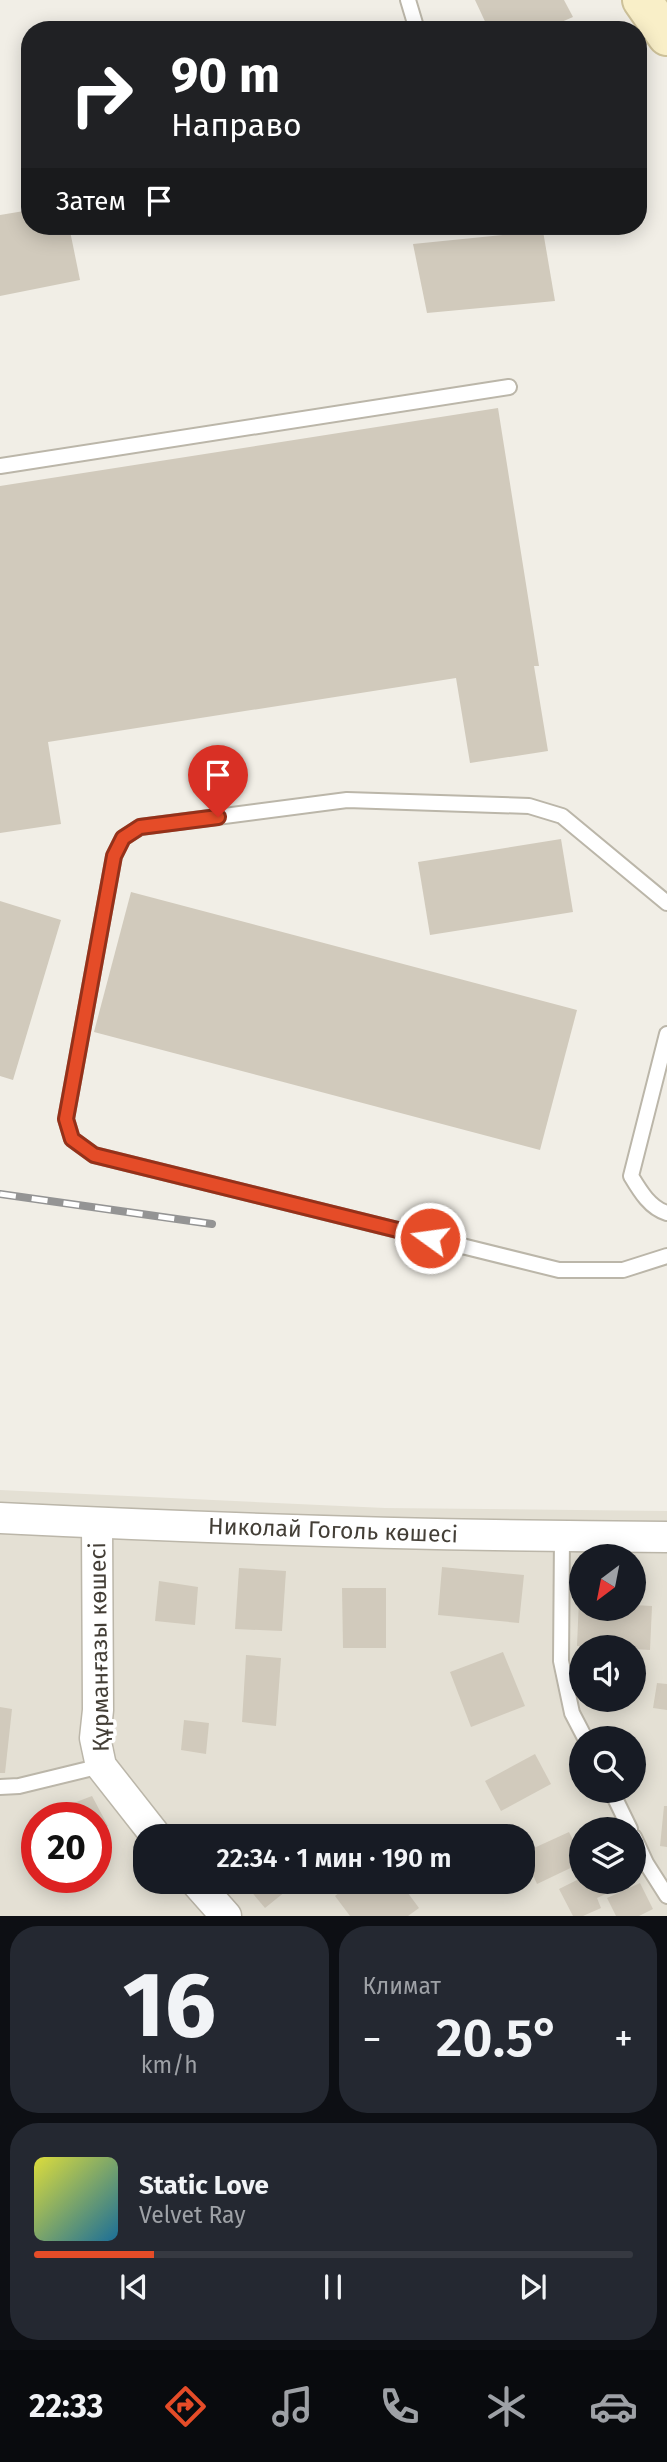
<!DOCTYPE html>
<html lang="ru">
<meta charset="utf-8">
<style>
body{margin:0;font-family:"Fira Sans",sans-serif;background:#242831;color:#f1f3f6;height:100vh;display:flex;flex-direction:column;font-size:26px;white-space:nowrap}
*{box-sizing:border-box;margin:0}
p{font-size:23px;color:#9ea1a6}
.icon{flex:none;width:38px;height:38px;fill:none;stroke:currentColor;stroke-width:2;stroke-linecap:round;stroke-linejoin:round}
.map{position:relative;height:1916px;overflow:hidden}
.details{display:flex;flex-direction:column;gap:10px;padding:10px;background:#0d0f14;flex:1}
.details>*{flex:none}
.guide{position:absolute;left:21px;top:21px;width:626px;height:214px;border-radius:28px;box-shadow:0 4px 18px #0003;background:#202124;color:#fff;overflow:hidden}
.needle{width:46px;rotate:212deg}
.fabs{position:absolute;left:569px;top:1544px;display:grid;gap:14px}
.fabs a{display:grid;place-items:center;width:77px;height:77px;border-radius:50%;background:#171b24;box-shadow:0 4px 18px #0003;font-size:35px}
.speed{position:absolute;left:21px;top:1802px;display:flex;gap:14px;font-size:35px;font-weight:700;text-align:center}
.speed>*{display:grid;place-content:center;width:91px;height:91px;border-radius:50%;background:#171b24;box-shadow:0 4px 18px #0003;line-height:1}
.speed .limit{border:10px solid #d22;background:#fff;color:#111}
.pin{position:absolute;display:grid;place-items:center;width:60px;height:60px;color:#fff;margin:-72px -30px;border-radius:50% 50% 50% 0;rotate:-45deg;box-shadow:0 0 7px #0007}
.pin .icon{rotate:45deg}
.me{position:absolute;width:77px;margin:-38px;rotate:284deg;stroke-linejoin:round;filter:drop-shadow(0 0 5px #0008)}
.turn{display:flex;align-items:center;gap:24px;height:147px;padding:0 35px;font-size:32px}
.turn .icon{width:91px;height:91px;stroke-width:2.5}
.turn b{display:block;font-size:49px;line-height:60px}
.then{display:flex;align-items:center;height:66px;padding:0 35px;background:#0003;gap:14px;font-size:26px}
.big{font-size:52px;font-weight:600;line-height:1.1}
.details .widget{flex:1;display:flex;flex-direction:column;justify-content:center;gap:10px;min-width:0;padding:0 24px;border-radius:28px;background:#242831}
.details .dial{align-items:center;gap:0}
.dial b{font-size:91px;line-height:1}
.song{display:flex;align-items:center;gap:21px}
.cover{width:84px;height:84px;border-radius:10px;background:linear-gradient(135deg,hsl(60 70% 55%),hsl(200 70% 35%))}
.played{height:7px;border-radius:4px;background:linear-gradient(90deg,#e54c28 20%,#363941 20%)}
.keys{display:flex;justify-content:space-around;direction:ltr}
.heat{display:flex;justify-content:space-between;align-items:center;font-size:38px;direction:ltr}
.details .tiles{flex:1;display:grid;gap:10px;grid-template-columns:1fr 1fr}
.widget:last-child{grid-column:span 2}
.trip{position:absolute;left:133px;top:1824px;width:402px;height:70px;border-radius:28px;background:#171b24;box-shadow:0 4px 18px #0003;font-weight:600;line-height:70px;text-align:center}
.menu{display:flex;height:112px;justify-content:space-around;align-items:center;background:#090b0e;color:#9ea1a6}
.menu .icon{width:49px;height:49px}
.menu .selected{color:#e54c28}
.menu b{font-size:32px;color:#f1f3f6}
.map>svg:first-child{display:block}
</style>
<div class="map">
<svg width="667" height="1916" viewBox="0 0 667 1916">
<rect width="100%" height="100%" fill="#f1eee6"/>
<path fill="#e4e0d4" fill-rule="evenodd" d="M 0,1490 L 385,1508 L 667,1511 L 667,1916 L 0,1916 ZM 581,1556 L 634,1556 L 634,1608 L 581,1608 ZM 581,1647 L 634,1647 L 634,1699 L 581,1699 ZM 581,1738 L 634,1738 L 634,1790 L 581,1790 ZM 37,1818 L 96,1818 L 96,1878 L 37,1878 ZM 581,1829 L 634,1829 L 634,1881 L 581,1881 ZM 145,1836 L 523,1836 L 523,1881 L 145,1881 Z"/>
<g fill="#d1cabc">
<path d="M 475,0 L 564,0 L 573,17 L 543,30 L 489,30 Z"/>
<path d="M 30,210 L 30,226 L 69,226 L 80,280 L 0,296 L 0,215 Z"/>
<path d="M 543,231 L 555,301 L 427,313 L 413,244 Z"/>
<path d="M 498,408 L 539,666 L 534,666 L 548,751 L 470,763 L 456,678 L 48,742 L 61,824 L 0,833 L 0,486 Z"/>
<path d="M 561,839 L 573,912 L 430,935 L 418,862 Z"/>
<path d="M 131,892 L 577,1010 L 540,1150 L 94,1032 Z"/>
<path d="M 0,901 L 61,920 L 13,1080 L 0,1076 Z"/>
<path d="M 442,1567 L 524,1575 L 519,1623 L 438,1615 Z"/>
<path d="M 239,1568 L 286,1571 L 282,1631 L 235,1629 Z"/>
<path d="M 159,1581 L 198,1587 L 195,1625 L 155,1621 Z"/>
<path d="M 342,1588 L 386,1588 L 386,1648 L 343,1648 Z"/>
<path d="M 579,1599 L 581,1599 L 581,1608 L 634,1608 L 634,1605 L 652,1606 L 650,1650 L 634,1649 L 634,1647 L 577,1646 Z"/>
<path d="M 503,1652 L 525,1706 L 471,1727 L 450,1672 Z"/>
<path d="M 246,1655 L 281,1658 L 276,1726 L 242,1722 Z"/>
<path d="M 657,1683 L 667,1684 L 667,1710 L 653,1708 Z"/>
<path d="M 0,1707 L 12,1709 L 5,1773 L 0,1773 Z"/>
<path d="M 184,1720 L 209,1723 L 206,1754 L 181,1750 Z"/>
<path d="M 535,1754 L 551,1784 L 501,1811 L 485,1781 Z"/>
<path d="M 92,1796 L 108,1826 L 96,1832 L 96,1818 L 37,1818 L 37,1838 L 29,1820 Z"/>
<path d="M 664,1806 L 667,1806 L 667,1847 L 660,1846 Z"/>
<path d="M 569,1832 L 581,1856 L 581,1863 L 537,1884 L 523,1853 Z"/>
<path d="M 581,1878 L 581,1881 L 605,1881 L 610,1892 L 597,1898 L 601,1908 L 583,1916 L 573,1916 L 559,1889 Z"/>
<path d="M 245,1881 L 286,1881 L 291,1887 L 265,1908 L 243,1882 Z"/>
<path d="M 354,1881 L 399,1881 L 419,1908 L 408,1916 L 350,1916 L 335,1896 Z"/>
<path d="M 640,1883 L 653,1909 L 639,1916 L 616,1916 L 607,1898 Z"/>
</g>
<g fill="none" stroke-linecap="round" stroke-linejoin="round">
<g stroke="#bbb6a9" stroke-width="18">
<g id="service">
<path d="M 408,0 L 417,30"/>
<path d="M 0,466 L 509,387"/>
<path d="M 667,903 L 562,816 L 529,806 L 347,800 L 140,827 L 123,838 L 114,856 L 66,1119 L 72,1139 L 94,1155 L 559,1270 L 623,1270 L 667,1256"/>
<path d="M 667,1034 L 631,1176 C 640,1191 650,1208 667,1213"/>
<path d="M 562,1537 L 561,1661 L 572,1713 L 585,1738"/>
<path d="M 0,1787 L 19,1786 L 101,1766"/>
<path d="M 611,1790 L 630,1829"/>
<path d="M 634,1837 L 646,1863 L 667,1896"/>
</g>
</g>
<g stroke="#bbb6a9" stroke-width="33">
<g id="minor">
<path d="M 0,1518 C 222,1529 445,1536 667,1537"/>
<path d="M 97,1523 L 98,1710 L 95,1738 L 101,1766 L 156,1836"/>
<path d="M 195,1881 L 226,1916"/>
</g>
</g>
<g stroke="#cdc199" stroke-width="42">
<path id="secondary" d="M 642,0 L 667,36"/>
</g>
<use href="#service" stroke="#fff" stroke-width="14"/>
<use href="#minor" stroke="#fff" stroke-width="30"/>
<use href="#secondary" stroke="#f9efc8" stroke-width="38"/>
<g stroke="#949494" stroke-width="8">
<path id="rail" d="M 0,1194 L 212,1224"/>
</g>
<use href="#rail" stroke="#fff" stroke-width="5" stroke-dasharray="16" stroke-linecap="butt"/>
</g>
<g fill="none" stroke-linecap="round" stroke-linejoin="round">
<g stroke="#95311a" stroke-width="18">
<path id="route" d="M 218,817 L 140,827 L 123,838 L 114,856 L 66,1119 L 72,1139 L 94,1155 L 430,1238"/>
</g>
<use href="#route" stroke="#e54c28" stroke-width="12"/>
</g>
<g text-anchor="middle" dominant-baseline="central" stroke-width="7" stroke-linejoin="round" paint-order="stroke">
<g font-size="23" fill="#433e36" stroke="#fff">
<text transform="translate(333 1530) rotate(2)">Николай Гоголь көшесі</text>
<text transform="translate(99 1647) rotate(-91)">Құрманғазы көшесі</text>
</g>
</g>
</svg>
<div class="fabs">
<a><svg class="needle" viewBox="-14 -14 28 28"><path d="M0-13l5 13h-10z" fill="#e53935"/><path d="M0 13l5-13h-10z" fill="#9ea1a6"/></svg></a>
<a><svg class="icon" aria-label="sound" viewBox="0 0 24 24"><path d="M4 9h4l5-4v14l-5-4H4zM17 9q2 3 0 6"/></svg></a>
<a><svg class="icon" aria-label="search" viewBox="0 0 24 24"><circle cx="10" cy="10" r="6"/><path d="M15 15l6 6"/></svg></a>
<a><svg class="icon" aria-label="layers" viewBox="0 0 24 24"><path d="M12 4l9 5-9 5-9-5zM3 14l9 5 9-5"/></svg></a>
</div>
<div class="speed"><div class="limit">20</div></div>
<div class="pin" style="left:218px;top:817px;background:#d93025"><svg class="icon" aria-label="arrive" viewBox="0 0 24 24"><path d="M6 21V4h12l-3 4 3 4H6"/></svg></div>
<svg class="me" style="left:430px;top:1238px" viewBox="-20 -20 40 40"><circle r="17" fill="#e54c28" stroke="#fff" stroke-width="3"/><path d="M0-11L8 9 0 5-8 9z" fill="#fff"/></svg>
<div class="trip">22:34 · 1 мин · 190 m</div>
<div class="guide">
<div class="turn"><svg class="icon" aria-label="right" viewBox="0 0 24 24"><path d="M7 20v-9h11M14 6l5 5-5 5"/></svg><div><b>90 m</b>Направо</div></div>
<div class="then">Затем<svg class="icon" aria-label="arrive" viewBox="0 0 24 24"><path d="M6 21V4h12l-3 4 3 4H6"/></svg></div>
</div>
</div>
<section class="details">
<div class="tiles">
<div class="widget dial"><b>16</b><p>km/h</p></div>
<div class="widget"><p>Климат</p>
<div class="heat"><a>−</a><b class="big">20.5°</b><a>+</a></div>
</div>
<div class="widget">
<div class="song"><i class="cover"></i><div><b>Static Love</b><p>Velvet Ray</p></div></div>
<div class="played"></div>
<div class="keys"><svg class="icon" aria-label="previous" viewBox="0 0 24 24"><path d="M18 5L8 12l10 7zM5 5v14"/></svg><svg class="icon" aria-label="pause" viewBox="0 0 24 24"><path d="M8 5v14M16 5v14"/></svg><svg class="icon" aria-label="next" viewBox="0 0 24 24"><path d="M6 5l10 7-10 7zM19 5v14"/></svg></div>
</div>
</div>
</section>
<nav class="menu">
<b>22:33</b>
<svg class="icon selected" aria-label="directions" viewBox="0 0 24 24"><path d="M12 3l9 9-9 9-9-9zM9 14v-3h6M13 9l2 2-2 2"/></svg>
<svg class="icon" aria-label="music" viewBox="0 0 24 24"><path d="M9 18V5l10-2v13"/><circle cx="6" cy="18" r="3"/><circle cx="16" cy="16" r="3"/></svg>
<svg class="icon" aria-label="phone" viewBox="0 0 24 24"><path d="M5 4h4l2 5-3 2q2 4 5 5l2-3 5 2v4C11 20 4 13 5 4z"/></svg>
<svg class="icon" aria-label="climate" viewBox="0 0 24 24"><path d="M12 3v18M4 7l16 10M4 17L20 7"/></svg>
<svg class="icon" aria-label="car" viewBox="0 0 24 24"><path d="M5 17H2v-5l4-1 3-4h7l3 4 3 1v5h-3M9 17h6M6 11h13"/><circle cx="7" cy="17" r="2"/><circle cx="17" cy="17" r="2"/></svg>
</nav>
